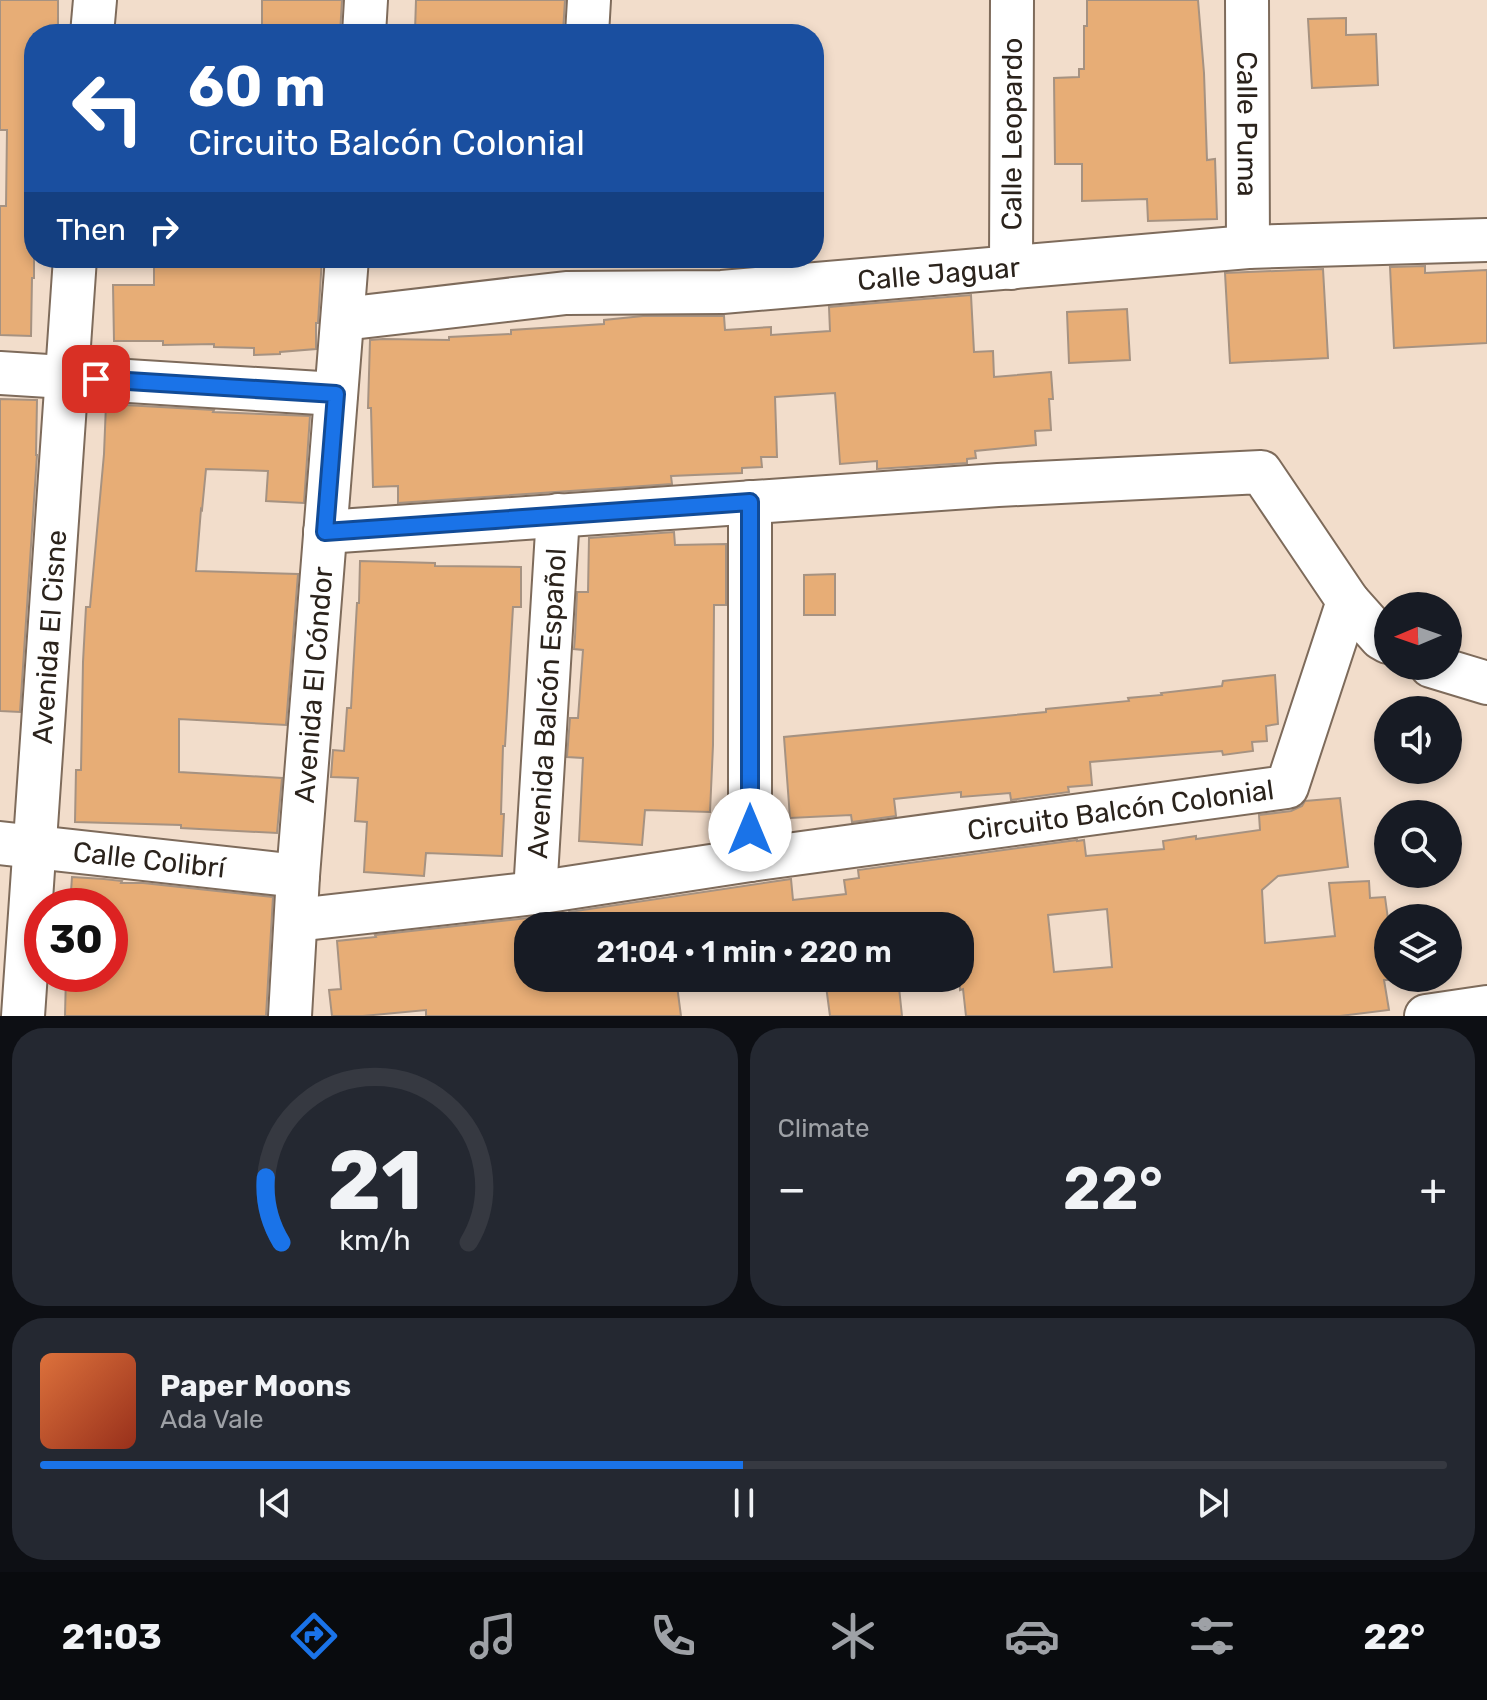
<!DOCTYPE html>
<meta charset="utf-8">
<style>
body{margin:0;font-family:Rubik,sans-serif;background:#242831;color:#f1f3f6;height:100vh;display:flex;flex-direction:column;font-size:30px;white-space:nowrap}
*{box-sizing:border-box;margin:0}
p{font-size:26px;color:#9ea1a6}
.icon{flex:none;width:44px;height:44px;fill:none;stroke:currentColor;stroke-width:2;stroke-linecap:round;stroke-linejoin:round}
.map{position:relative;height:1016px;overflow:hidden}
.drawer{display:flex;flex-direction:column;gap:12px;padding:12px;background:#0d0f14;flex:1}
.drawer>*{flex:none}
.guide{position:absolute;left:24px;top:24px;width:800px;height:244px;border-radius:32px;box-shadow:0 4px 12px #0003;background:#1a4fa0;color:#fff;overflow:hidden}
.needle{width:52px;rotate:268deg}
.tools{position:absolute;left:1374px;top:592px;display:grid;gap:16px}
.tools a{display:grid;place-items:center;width:88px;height:88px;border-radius:50%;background:#171b24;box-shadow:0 4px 12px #0003;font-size:40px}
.speed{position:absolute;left:24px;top:888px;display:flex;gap:16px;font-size:40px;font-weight:700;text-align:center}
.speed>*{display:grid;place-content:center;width:104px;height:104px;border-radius:50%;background:#171b24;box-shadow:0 4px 12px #0003;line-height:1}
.speed .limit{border:12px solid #d22;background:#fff;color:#111}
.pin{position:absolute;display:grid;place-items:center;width:68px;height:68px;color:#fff;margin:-34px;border-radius:16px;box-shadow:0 4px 12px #0006}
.me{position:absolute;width:88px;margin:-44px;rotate:0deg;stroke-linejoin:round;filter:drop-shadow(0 0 6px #0008)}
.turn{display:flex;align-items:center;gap:28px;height:168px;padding:0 32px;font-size:36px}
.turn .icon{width:104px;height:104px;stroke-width:2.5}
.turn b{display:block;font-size:56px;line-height:68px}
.then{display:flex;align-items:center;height:76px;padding:0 32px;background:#0003;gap:16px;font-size:30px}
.big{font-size:60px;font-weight:600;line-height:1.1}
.drawer .tile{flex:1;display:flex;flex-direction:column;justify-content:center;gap:12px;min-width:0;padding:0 28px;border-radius:32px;background:#242831}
.drawer .dial{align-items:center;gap:0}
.dial svg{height:208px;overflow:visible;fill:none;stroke:#363941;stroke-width:7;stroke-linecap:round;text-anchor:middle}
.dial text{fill:#f1f3f6;stroke:none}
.song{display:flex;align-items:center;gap:24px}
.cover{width:96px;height:96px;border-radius:12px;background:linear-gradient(135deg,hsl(20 70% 55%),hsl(10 70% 35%))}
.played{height:8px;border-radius:4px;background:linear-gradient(90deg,#1a73e8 50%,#363941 50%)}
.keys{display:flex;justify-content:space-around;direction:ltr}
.heat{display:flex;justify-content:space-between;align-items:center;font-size:44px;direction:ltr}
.drawer .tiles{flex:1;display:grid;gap:12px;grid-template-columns:1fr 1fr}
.tile:last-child{grid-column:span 2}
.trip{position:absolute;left:514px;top:912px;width:460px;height:80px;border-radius:32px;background:#171b24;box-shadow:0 4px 12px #0003;font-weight:600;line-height:80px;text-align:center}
.tabs{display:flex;height:128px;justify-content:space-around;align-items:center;background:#090b0e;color:#9ea1a6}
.tabs .icon{width:56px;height:56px}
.tabs .on{color:#1a73e8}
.tabs b{font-size:36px;color:#f1f3f6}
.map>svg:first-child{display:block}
</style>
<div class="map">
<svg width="1487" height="1016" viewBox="0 0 1487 1016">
<rect width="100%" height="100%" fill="#f2ddcb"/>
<g fill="#e7ad76" stroke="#a69281" stroke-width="2" fill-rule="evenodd">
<path d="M 0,0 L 58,0 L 58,34 L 34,34 L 34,278 L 32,278 L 31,336 L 0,335 L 0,206 L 6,206 L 7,130 L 0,130 Z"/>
<path d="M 262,0 L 342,0 L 340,34 L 262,34 Z"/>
<path d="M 416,0 L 565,0 L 563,32 L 415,31 Z"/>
<path d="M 1087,0 L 1198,0 L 1204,73 L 1207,160 L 1215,159 L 1217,219 L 1148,221 L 1147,199 L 1082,201 L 1082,164 L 1055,164 L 1054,78 L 1079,77 L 1079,69 L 1084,69 L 1084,26 L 1087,26 Z"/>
<path d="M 1346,18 L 1346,35 L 1376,34 L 1378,85 L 1312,88 L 1308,19 Z"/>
<path d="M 154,258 L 322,258 L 318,323 L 316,323 L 316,349 L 280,352 L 280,354 L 254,355 L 254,348 L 214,347 L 214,344 L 163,345 L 163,341 L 114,341 L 113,285 L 154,285 Z"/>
<path d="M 1425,266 L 1425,273 L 1487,270 L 1487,343 L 1394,348 L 1390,267 Z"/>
<path d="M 1323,269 L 1328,358 L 1230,363 L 1225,273 Z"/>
<path d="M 971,295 L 974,352 L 993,351 L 994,377 L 1051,372 L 1053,399 L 1049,399 L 1051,430 L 1035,431 L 1036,445 L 975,451 L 976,458 L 967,459 L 967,463 L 877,469 L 877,461 L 840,464 L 835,393 L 775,397 L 777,457 L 761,457 L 762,467 L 742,468 L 742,473 L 671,476 L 672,484 L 398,503 L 398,486 L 373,487 L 371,408 L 368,408 L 370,340 L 383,339 L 449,340 L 449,337 L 511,334 L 511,330 L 604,324 L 604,320 L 643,316 L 724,316 L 725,330 L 771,327 L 771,335 L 830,331 L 829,307 Z"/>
<path d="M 1127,309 L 1130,360 L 1069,363 L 1067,312 Z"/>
<path d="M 0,399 L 37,400 L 36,455 L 37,455 L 20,712 L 0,711 Z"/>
<path d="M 106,404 L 214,410 L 213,412 L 310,416 L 304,503 L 266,501 L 268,471 L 206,469 L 202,510 L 201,509 L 196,571 L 298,574 L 286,725 L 179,719 L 179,772 L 282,778 L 277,833 L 181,828 L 181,825 L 75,822 L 76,770 L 81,770 L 83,662 L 86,607 L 90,607 L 104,454 Z"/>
<path d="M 674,532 L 675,545 L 726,544 L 726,605 L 714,605 L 713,745 L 710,812 L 645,810 L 642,845 L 579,841 L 583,758 L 567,757 L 570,718 L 578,718 L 583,650 L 574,649 L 575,637 L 577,592 L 588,592 L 589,538 Z"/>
<path d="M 360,561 L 435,563 L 435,566 L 521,567 L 521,607 L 513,607 L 505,746 L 503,746 L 501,814 L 504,814 L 502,856 L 426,853 L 424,876 L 364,872 L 367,822 L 355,821 L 358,778 L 331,777 L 333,750 L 344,751 L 347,708 L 351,708 L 357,603 L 359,603 Z"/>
<path d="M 835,574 L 835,615 L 804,615 L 804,575 Z"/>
<path d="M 1275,675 L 1278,724 L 1266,726 L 1267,741 L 1252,742 L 1253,751 L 1223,755 L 1222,751 L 1090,762 L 1092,785 L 1068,787 L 1069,792 L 1011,800 L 1010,793 L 961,797 L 961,792 L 894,799 L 896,816 L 852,822 L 851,815 L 790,818 L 784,737 L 1046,712 L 1046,709 L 1129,701 L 1128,698 L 1162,695 L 1161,693 L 1222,686 L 1223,681 Z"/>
<path d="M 1340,798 L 1348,867 L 1278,876 L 1262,890 L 1265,943 L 1335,936 L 1329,883 L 1369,881 L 1370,898 L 1385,897 L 1388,919 L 1388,980 L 1384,980 L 1389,1010 L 1340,1016 L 966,1016 L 963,989 L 960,990 L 960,926 L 570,926 L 569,912 L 791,879 L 793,900 L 846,894 L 844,880 L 859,878 L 858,870 L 1077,840 L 1077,841 L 1084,840 L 1086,856 L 1164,849 L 1163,841 L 1196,836 L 1196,839 L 1260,830 L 1259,815 L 1291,811 L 1302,806 L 1305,801 ZM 1107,909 L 1112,967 L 1054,972 L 1048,915 Z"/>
<path d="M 72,877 L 104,879 L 122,881 L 121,883 L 143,883 L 273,897 L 266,1016 L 65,1016 L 66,974 L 110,974 L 110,906 L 70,906 Z"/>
<path d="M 528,918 L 528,978 L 676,978 L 681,1016 L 426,1016 L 426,1010 L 363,1016 L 332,1016 L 329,990 L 341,989 L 337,941 L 376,937 L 375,935 Z"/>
<path d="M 862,978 L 898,978 L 902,1016 L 830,1016 L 826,986 L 862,983 Z"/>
</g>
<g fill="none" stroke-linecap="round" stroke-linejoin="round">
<g stroke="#7e6b5b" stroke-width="46">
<g id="minor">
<path id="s1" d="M 1247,0 L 1248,247"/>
<path d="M 92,34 L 95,0"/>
<path d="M 364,34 L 366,0"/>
<path d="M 587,34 L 589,0"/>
<path id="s2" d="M 1011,268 L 1012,0"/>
<path id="s3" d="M 343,319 L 566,293 L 722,292 L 1248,247 L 1487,240"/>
<path d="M 0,373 L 336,394"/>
<path d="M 1348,601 L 1381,638 L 1388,642"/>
<path d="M 1431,666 L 1487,683"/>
<path id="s4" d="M 0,843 L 298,876"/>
<path d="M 750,860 L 750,502"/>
<path id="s5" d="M 535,893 L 558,515"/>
<path id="s6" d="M 296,920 L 535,893 L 750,860 L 1287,787 L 1348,601 L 1261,472 L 998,485 L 325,532"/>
<path id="s7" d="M 23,1016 L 75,258"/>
<path id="s8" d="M 290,1016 L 298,876 L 347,258"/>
<path d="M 1426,1016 L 1487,1007"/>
</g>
</g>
<use href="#minor" stroke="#fff" stroke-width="42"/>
</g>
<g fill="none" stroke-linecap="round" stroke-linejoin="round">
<g stroke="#114b97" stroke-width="20">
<path id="route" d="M 96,379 L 336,394 L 325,532 L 750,502 L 750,830"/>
</g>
<use href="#route" stroke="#1a73e8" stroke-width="14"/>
</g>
<g text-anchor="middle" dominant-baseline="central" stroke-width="7" stroke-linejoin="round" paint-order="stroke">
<g font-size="28" fill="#2b231c" stroke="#fff">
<text stroke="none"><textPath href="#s1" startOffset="124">Calle Puma</textPath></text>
<text stroke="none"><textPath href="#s2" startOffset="134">Calle Leopardo</textPath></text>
<text stroke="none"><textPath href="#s3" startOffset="598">Calle Jaguar</textPath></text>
<text stroke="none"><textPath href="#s7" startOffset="380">Avenida El Cisne</textPath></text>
<text stroke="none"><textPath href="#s8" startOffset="332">Avenida El Cóndor</textPath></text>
<text stroke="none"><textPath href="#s5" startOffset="190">Avenida Balcón Español</textPath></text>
<text stroke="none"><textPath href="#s6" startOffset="832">Circuito Balcón Colonial</textPath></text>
<text stroke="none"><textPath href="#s4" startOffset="150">Calle Colibrí</textPath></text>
</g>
</g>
</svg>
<div class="tools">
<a><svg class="needle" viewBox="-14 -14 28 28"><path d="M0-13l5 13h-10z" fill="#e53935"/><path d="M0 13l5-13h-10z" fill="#9ea1a6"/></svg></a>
<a><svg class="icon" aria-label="sound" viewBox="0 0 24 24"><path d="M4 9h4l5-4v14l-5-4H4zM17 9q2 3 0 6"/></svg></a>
<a><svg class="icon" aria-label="search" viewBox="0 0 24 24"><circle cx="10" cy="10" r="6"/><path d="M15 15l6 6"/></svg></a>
<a><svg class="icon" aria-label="layers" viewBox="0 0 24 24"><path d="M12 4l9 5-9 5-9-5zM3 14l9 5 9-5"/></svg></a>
</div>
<div class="speed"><div class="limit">30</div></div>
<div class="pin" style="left:96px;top:379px;background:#d93025"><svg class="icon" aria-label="arrive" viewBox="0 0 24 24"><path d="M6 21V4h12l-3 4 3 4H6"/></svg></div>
<svg class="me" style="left:750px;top:830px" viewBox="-20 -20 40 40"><circle r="19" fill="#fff"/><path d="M0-13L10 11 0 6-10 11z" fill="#1a73e8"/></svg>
<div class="trip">21:04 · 1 min · 220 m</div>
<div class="guide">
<div class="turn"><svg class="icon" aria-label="left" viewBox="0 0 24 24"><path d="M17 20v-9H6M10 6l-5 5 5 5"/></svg><div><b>60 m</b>Circuito Balcón Colonial</div></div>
<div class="then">Then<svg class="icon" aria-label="right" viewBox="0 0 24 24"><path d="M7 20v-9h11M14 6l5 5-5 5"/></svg></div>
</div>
</div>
<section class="drawer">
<div class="tiles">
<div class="tile dial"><svg viewBox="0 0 100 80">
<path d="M14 69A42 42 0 1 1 86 69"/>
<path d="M14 69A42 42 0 0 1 8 44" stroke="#1a73e8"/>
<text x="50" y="56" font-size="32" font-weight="700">21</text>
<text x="50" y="72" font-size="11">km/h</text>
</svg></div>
<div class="tile"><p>Climate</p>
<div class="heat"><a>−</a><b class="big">22°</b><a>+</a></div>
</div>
<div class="tile">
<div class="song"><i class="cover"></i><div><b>Paper Moons</b><p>Ada Vale</p></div></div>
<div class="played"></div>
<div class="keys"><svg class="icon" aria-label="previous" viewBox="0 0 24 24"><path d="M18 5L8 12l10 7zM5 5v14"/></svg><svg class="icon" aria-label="pause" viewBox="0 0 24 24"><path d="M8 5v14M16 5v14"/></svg><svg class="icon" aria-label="next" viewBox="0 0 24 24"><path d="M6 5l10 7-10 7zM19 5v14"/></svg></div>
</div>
</div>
</section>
<nav class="tabs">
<b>21:03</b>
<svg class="icon on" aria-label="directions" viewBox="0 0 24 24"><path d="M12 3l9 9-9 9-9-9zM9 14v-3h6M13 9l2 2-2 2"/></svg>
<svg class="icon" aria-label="music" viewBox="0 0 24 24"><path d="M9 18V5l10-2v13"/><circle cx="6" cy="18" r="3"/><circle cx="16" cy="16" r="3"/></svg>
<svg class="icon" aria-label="phone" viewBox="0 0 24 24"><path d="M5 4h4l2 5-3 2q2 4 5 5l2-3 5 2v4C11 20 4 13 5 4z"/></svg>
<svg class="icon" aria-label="climate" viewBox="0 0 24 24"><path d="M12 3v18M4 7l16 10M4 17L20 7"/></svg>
<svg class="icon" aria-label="car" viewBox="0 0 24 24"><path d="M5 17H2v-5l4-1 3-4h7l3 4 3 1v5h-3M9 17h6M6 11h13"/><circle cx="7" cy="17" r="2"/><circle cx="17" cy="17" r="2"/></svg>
<svg class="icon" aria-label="filters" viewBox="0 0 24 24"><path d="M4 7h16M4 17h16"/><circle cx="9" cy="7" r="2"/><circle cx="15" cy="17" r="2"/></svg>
<b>22°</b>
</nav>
